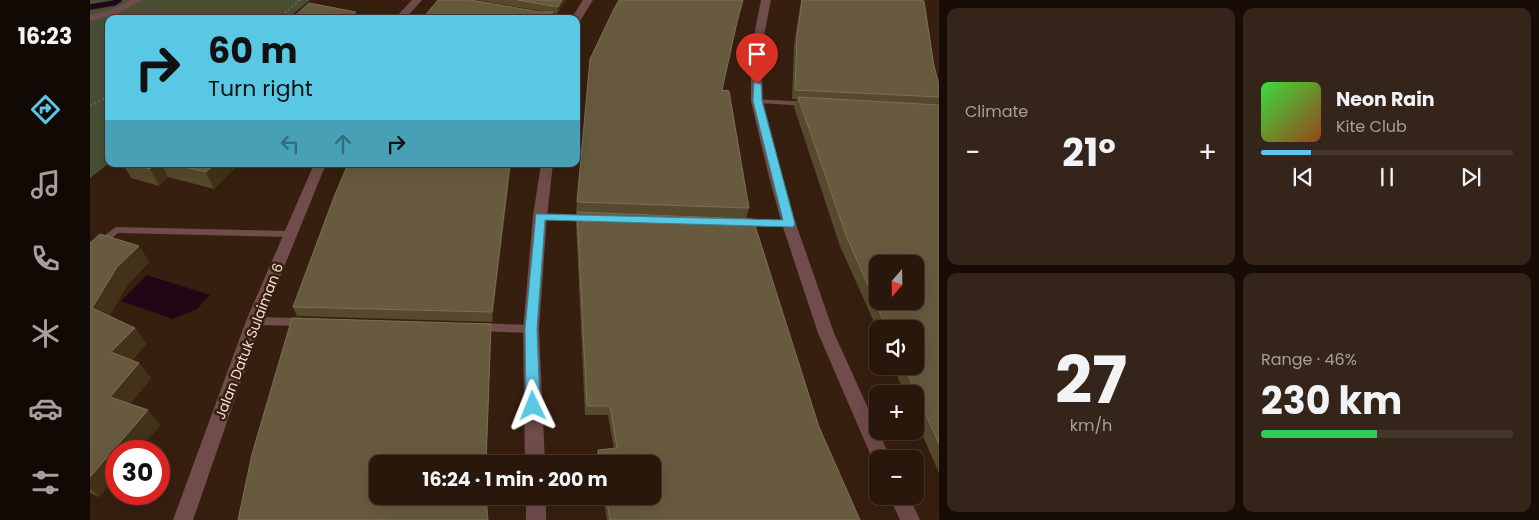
<!DOCTYPE html>
<meta charset="utf-8">
<style>
body{margin:0;font-family:Poppins,sans-serif;background:#352419;color:#f1f3f6;height:100vh;display:flex;flex-direction:column;font-size:19px;white-space:nowrap}
*{box-sizing:border-box;margin:0}
p{font-size:16px;color:#a59f9d}
.icon{flex:none;width:28px;height:28px;fill:none;stroke:currentColor;stroke-width:2;stroke-linecap:round;stroke-linejoin:round}
.map{position:relative;flex:1;overflow:hidden}
.details{display:flex;flex-direction:column;gap:8px;padding:8px;background:#170d06;width:600px}
.details>*{flex:none}
.banner{position:absolute;left:15px;top:15px;width:475px;height:152px;border-radius:10px;box-shadow:0 5px 20px #0002,0 0 0 1px #45362c;background:#59c8e4;color:#111;overflow:hidden}
.needle{width:32px;rotate:200deg}
.fabs{position:absolute;left:779px;top:255px;display:grid;gap:10px}
.fabs a{display:grid;place-items:center;width:55px;height:55px;border-radius:10px;background:#29170b;box-shadow:0 5px 20px #0002,0 0 0 1px #45362c;font-size:25px}
.speed{position:absolute;left:15px;top:440px;display:flex;gap:10px;font-size:25px;font-weight:700;text-align:center}
.speed>*{display:grid;place-content:center;width:65px;height:65px;border-radius:50%;background:#29170b;box-shadow:0 5px 20px #0002,0 0 0 1px #45362c;line-height:1}
.speed .limit{border:8px solid #d22;background:#fff;color:#111}
.pin{position:absolute;display:grid;place-items:center;width:42px;height:42px;color:#fff;margin:-51px -21px;border-radius:50% 50% 50% 0;rotate:-45deg;box-shadow:0 0 5px #0007}
.pin .icon{rotate:45deg}
.me{position:absolute;width:55px;margin:-28px;rotate:358deg;stroke-linejoin:round;filter:drop-shadow(0 0 4px #0008)}
.turn{display:flex;align-items:center;gap:18px;height:105px;padding:0 20px;font-size:22px}
.turn .icon{width:65px;height:65px;stroke-width:2.5}
.turn b{display:block;font-size:35px;line-height:42px}
.lanes{display:flex;align-items:center;height:48px;padding:0 20px;background:#0003;justify-content:center;gap:25px;direction:ltr}
.lanes .off{opacity:.35}
.big{font-size:38px;font-weight:700;line-height:1.1}
.details .card{flex:1;display:flex;flex-direction:column;justify-content:center;gap:8px;min-width:0;padding:0 18px;border-radius:10px;background:#352419}
.details .dial{align-items:center;gap:0}
.dial b{font-size:65px;line-height:1}
.song{display:flex;align-items:center;gap:15px}
.cover{width:60px;height:60px;border-radius:8px;background:linear-gradient(135deg,hsl(120 70% 55%),hsl(20 70% 35%))}
.played{height:5px;border-radius:2px;background:linear-gradient(90deg,#59c8e4 20%,#45362c 20%)}
.keys{display:flex;justify-content:space-around;direction:ltr}
.heat{display:flex;justify-content:space-between;align-items:center;font-size:28px;direction:ltr}
.charge{height:8px;border-radius:4px;background:linear-gradient(90deg,#34c759 46%,#45362c 0)}
.details .tiles{flex:1;display:grid;gap:8px;grid-template-columns:repeat(2,1fr)}
.trip{position:absolute;left:279px;top:455px;width:292px;height:50px;border-radius:10px;background:#29170b;box-shadow:0 5px 20px #0002,0 0 0 1px #45362c;font-weight:700;line-height:50px;text-align:center}
main{display:flex;flex:1;min-height:0}
.tab-bar{display:flex;flex-direction:column;width:90px;justify-content:space-around;align-items:center;background:#100904;color:#a59f9d}
.tab-bar .icon{width:35px;height:35px}
.tab-bar .active{color:#59c8e4}
.tab-bar b{font-size:22px;color:#f1f3f6}
.map>svg:first-child{display:block}
</style>
<main>
<nav class="tab-bar">
<b>16:23</b>
<svg class="icon active" aria-label="directions" viewBox="0 0 24 24"><path d="M12 3l9 9-9 9-9-9zM9 14v-3h6M13 9l2 2-2 2"/></svg>
<svg class="icon" aria-label="music" viewBox="0 0 24 24"><path d="M9 18V5l10-2v13"/><circle cx="6" cy="18" r="3"/><circle cx="16" cy="16" r="3"/></svg>
<svg class="icon" aria-label="phone" viewBox="0 0 24 24"><path d="M5 4h4l2 5-3 2q2 4 5 5l2-3 5 2v4C11 20 4 13 5 4z"/></svg>
<svg class="icon" aria-label="climate" viewBox="0 0 24 24"><path d="M12 3v18M4 7l16 10M4 17L20 7"/></svg>
<svg class="icon" aria-label="car" viewBox="0 0 24 24"><path d="M5 17H2v-5l4-1 3-4h7l3 4 3 1v5h-3M9 17h6M6 11h13"/><circle cx="7" cy="17" r="2"/><circle cx="17" cy="17" r="2"/></svg>
<svg class="icon" aria-label="filters" viewBox="0 0 24 24"><path d="M4 7h16M4 17h16"/><circle cx="9" cy="7" r="2"/><circle cx="15" cy="17" r="2"/></svg>
</nav>
<div class="map">
<svg width="849" height="520" viewBox="0 0 849 520">
<rect width="100%" height="100%" fill="#371f0f"/>
<path fill="#494f34" d="M 0,0 L 220,0 L 197,19 L 19,19 L 19,163 L 0,178 Z"/>
<path fill="#210715" d="M 57,275 L 120,295 L 107,309 L 83,319 L 31,301 Z"/>
<g fill="none" stroke-linecap="round" stroke-linejoin="round">
<path stroke="#210715" stroke-width="5.5" d="M 0,7 L 24,3 L 29,0"/>
<g stroke="#715b4d" stroke-width="2.5" stroke-dasharray="2 2.5" stroke-linecap="butt">
<path d="M 188,19 L 210,0"/>
<path d="M 0,105 L 19,97"/>
</g>
<g fill="#704c4b" fill-rule="evenodd">
<path d="M 664,99 L 718,102 L 722,104 L 718,106 L 667,103 L 663,101 Z"/>
<path d="M 450,213 L 498,215 L 503,218 L 498,221 L 447,218 L 445,216 L 447,214 Z"/>
<path d="M 653,220 L 699,221 L 704,224 L 699,227 L 653,226 L 648,223 Z"/>
<path d="M 26,227 L 201,231 L 206,234 L 201,237 L 28,233 L 3,254 L 0,255 L 0,246 Z"/>
<path d="M 164,317 L 213,318 L 217,319 L 218,322 L 217,325 L 213,326 L 164,325 L 160,324 L 159,321 L 160,318 Z"/>
<path d="M 388,323 L 441,325 L 445,326 L 446,329 L 445,332 L 441,333 L 388,331 L 384,330 L 383,327 L 384,324 Z"/>
</g>
<g fill="#704c4b" fill-rule="evenodd">
<path d="M 41,0 L 52,0 L 28,14 L 0,21 L 0,15 L 21,10 Z"/>
<path d="M 322,0 L 332,0 L 315,19 L 304,19 Z"/>
<path d="M 493,0 L 503,0 L 490,21 L 486,22 L 486,19 L 481,19 Z"/>
<path d="M 671,0 L 681,0 L 671,51 L 673,101 L 693,177 L 706,224 L 744,333 L 801,459 L 788,459 L 788,466 L 785,465 L 728,333 L 692,224 L 679,177 L 661,101 L 661,51 Z"/>
<path d="M 442,11 L 469,16 L 474,19 L 452,19 L 439,16 L 439,12 Z"/>
<path d="M 224,164 L 236,164 L 172,321 L 103,520 L 83,520 L 156,321 Z"/>
<path d="M 451,164 L 463,164 L 457,216 L 449,329 L 455,464 L 435,464 L 433,329 L 443,216 Z"/>
<rect x="436" y="496" width="20" height="24"/>
<path d="M 799,496 L 819,496 L 830,520 L 810,520 Z"/>
</g>
</g>
<g fill="#57492d">
<path d="M 387,0 L 476,0 L 467,14 L 463,13 L 463,19 L 332,19 L 456,12 Z"/>
<path d="M 711,0 L 827,0 L 849,85 L 849,103 L 848,105 L 849,105 L 849,473 L 825,418 L 825,394 L 815,394 L 803,366 L 825,366 L 825,329 L 788,329 L 788,331 L 750,246 L 704,107 L 707,99 L 702,99 L 704,45 Z"/>
<path d="M 646,24 L 632,90 L 659,208 L 656,218 L 517,213 L 729,427 L 770,520 L 517,520 L 513,496 L 562,496 L 562,464 L 507,464 L 506,458 L 508,450 L 524,449 L 518,415 L 495,415 L 486,222 L 487,212 L 486,212 L 500,59 Z"/>
<path d="M 33,164 L 149,164 L 124,189 L 78,177 L 69,186 L 41,178 Z"/>
<path d="M 421,164 L 402,322 L 207,316 L 203,307 Z"/>
<path d="M 0,243 L 49,246 L 59,262 L 38,284 L 19,316 L 45,328 L 56,344 L 42,360 L 61,378 L 40,404 L 70,425 L 48,451 L 26,451 L 26,477 L 9,497 L 0,493 Z"/>
</g>
<g fill="#433219">
<path d="M 472,0 L 476,0 L 467,14 L 468,7 Z"/>
<path d="M 266,12 L 267,19 L 258,19 Z"/>
<path d="M 463,12 L 463,19 L 458,19 Z"/>
<path d="M 65,164 L 71,164 L 78,177 L 69,186 L 60,169 Z"/>
<path d="M 125,164 L 149,164 L 124,189 L 116,172 Z"/>
<path d="M 420,164 L 421,164 L 402,322 L 402,312 Z"/>
<path d="M 49,246 L 59,262 L 38,284 L 14,325 L 2,308 L 27,267 Z"/>
<path d="M 401,324 L 401,334 L 396,464 Z"/>
<path d="M 45,328 L 56,344 L 34,368 L 21,352 Z"/>
<path d="M 49,363 L 61,378 L 33,413 L 20,397 Z"/>
<path d="M 58,410 L 70,425 L 48,451 L 26,451 L 26,477 L 9,497 L 0,488 L 0,477 Z"/>
</g>
<g fill="#675a3f" stroke="#7d6f57" fill-rule="evenodd">
<path d="M 348,0 L 381,0 L 450,12 L 463,12 L 458,19 L 332,19 Z"/>
<path d="M 428,0 L 472,0 L 468,7 Z"/>
<path d="M 529,0 L 653,0 L 647,22 L 632,90 L 639,91 L 659,208 L 487,202 L 500,59 L 524,9 Z"/>
<path d="M 712,0 L 827,0 L 834,1 L 844,66 L 849,85 L 849,97 L 705,90 L 707,36 Z"/>
<path d="M 219,3 L 266,12 L 258,19 L 201,19 Z"/>
<path d="M 708,97 L 849,105 L 849,444 L 814,366 L 825,366 L 825,329 L 797,329 L 756,235 ZM 788,264 L 825,264 L 825,301 L 788,301 Z"/>
<path d="M 41,164 L 65,164 L 60,169 Z"/>
<path d="M 83,164 L 125,164 L 116,172 Z"/>
<path d="M 258,164 L 420,164 L 402,312 L 203,307 L 244,197 Z"/>
<path d="M 487,212 L 663,219 L 729,427 L 770,520 L 520,520 L 516,496 L 562,496 L 562,464 L 510,464 L 508,450 L 527,448 L 520,406 L 497,406 Z"/>
<path d="M 10,234 L 49,246 L 27,267 L 2,308 L 45,328 L 21,352 L 49,363 L 20,397 L 58,410 L 0,477 L 0,243 Z"/>
<path d="M 202,318 L 401,324 L 396,464 L 288,464 L 288,496 L 396,496 L 398,520 L 148,520 L 162,454 Z"/>
</g>
<path fill="#59c8e4" stroke="#3a8294" d="M 664,82 L 671,84 L 672,101 L 705,224 L 703,227 L 455,220 L 447,329 L 450,406 L 448,410 L 443,412 L 438,410 L 436,406 L 435,329 L 446,214 L 693,220 L 663,101 Z"/>
<g text-anchor="middle" dominant-baseline="central" stroke-width="5" stroke-linejoin="round" paint-order="stroke">
<g font-size="14" fill="#f1e1d6" stroke="#371f0f">
<text transform="translate(159 341) rotate(-69)">Jalan Datuk Sulaiman 6</text>
</g>
</g>
</svg>
<div class="fabs">
<a><svg class="needle" viewBox="-14 -14 28 28"><path d="M0-13l5 13h-10z" fill="#e53935"/><path d="M0 13l5-13h-10z" fill="#a59f9d"/></svg></a>
<a><svg class="icon" aria-label="sound" viewBox="0 0 24 24"><path d="M4 9h4l5-4v14l-5-4H4zM17 9q2 3 0 6"/></svg></a>
<a>+</a>
<a>−</a>
</div>
<div class="speed"><div class="limit">30</div></div>
<div class="pin" style="left:667px;top:84px;background:#d93025"><svg class="icon" aria-label="arrive" viewBox="0 0 24 24"><path d="M6 21V4h12l-3 4 3 4H6"/></svg></div>
<svg class="me" style="left:443px;top:406px" viewBox="-20 -20 40 40"><path d="M0-17L14 15 0 8-14 15z" fill="#59c8e4" stroke="#fff" stroke-width="4"/></svg>
<div class="trip">16:24 · 1 min · 200 m</div>
<div class="banner">
<div class="turn"><svg class="icon" aria-label="right" viewBox="0 0 24 24"><path d="M7 20v-9h11M14 6l5 5-5 5"/></svg><div><b>60 m</b>Turn right</div></div>
<div class="lanes"><svg class="icon off" aria-label="left" viewBox="0 0 24 24"><path d="M17 20v-9H6M10 6l-5 5 5 5"/></svg><svg class="icon off" aria-label="ahead" viewBox="0 0 24 24"><path d="M12 20V5M6 11l6-6 6 6"/></svg><svg class="icon" aria-label="right" viewBox="0 0 24 24"><path d="M7 20v-9h11M14 6l5 5-5 5"/></svg></div>
</div>
</div>
<section class="details">
<div class="tiles">
<div class="card"><p>Climate</p>
<div class="heat"><a>−</a><b class="big">21°</b><a>+</a></div>
</div>
<div class="card">
<div class="song"><i class="cover"></i><div><b>Neon Rain</b><p>Kite Club</p></div></div>
<div class="played"></div>
<div class="keys"><svg class="icon" aria-label="previous" viewBox="0 0 24 24"><path d="M18 5L8 12l10 7zM5 5v14"/></svg><svg class="icon" aria-label="pause" viewBox="0 0 24 24"><path d="M8 5v14M16 5v14"/></svg><svg class="icon" aria-label="next" viewBox="0 0 24 24"><path d="M6 5l10 7-10 7zM19 5v14"/></svg></div>
</div>
<div class="card dial"><b>27</b><p>km/h</p></div>
<div class="card"><p>Range · 46%</p><b class="big">230 km</b><div class="charge"></div></div>
</div>
</section>
</main>
